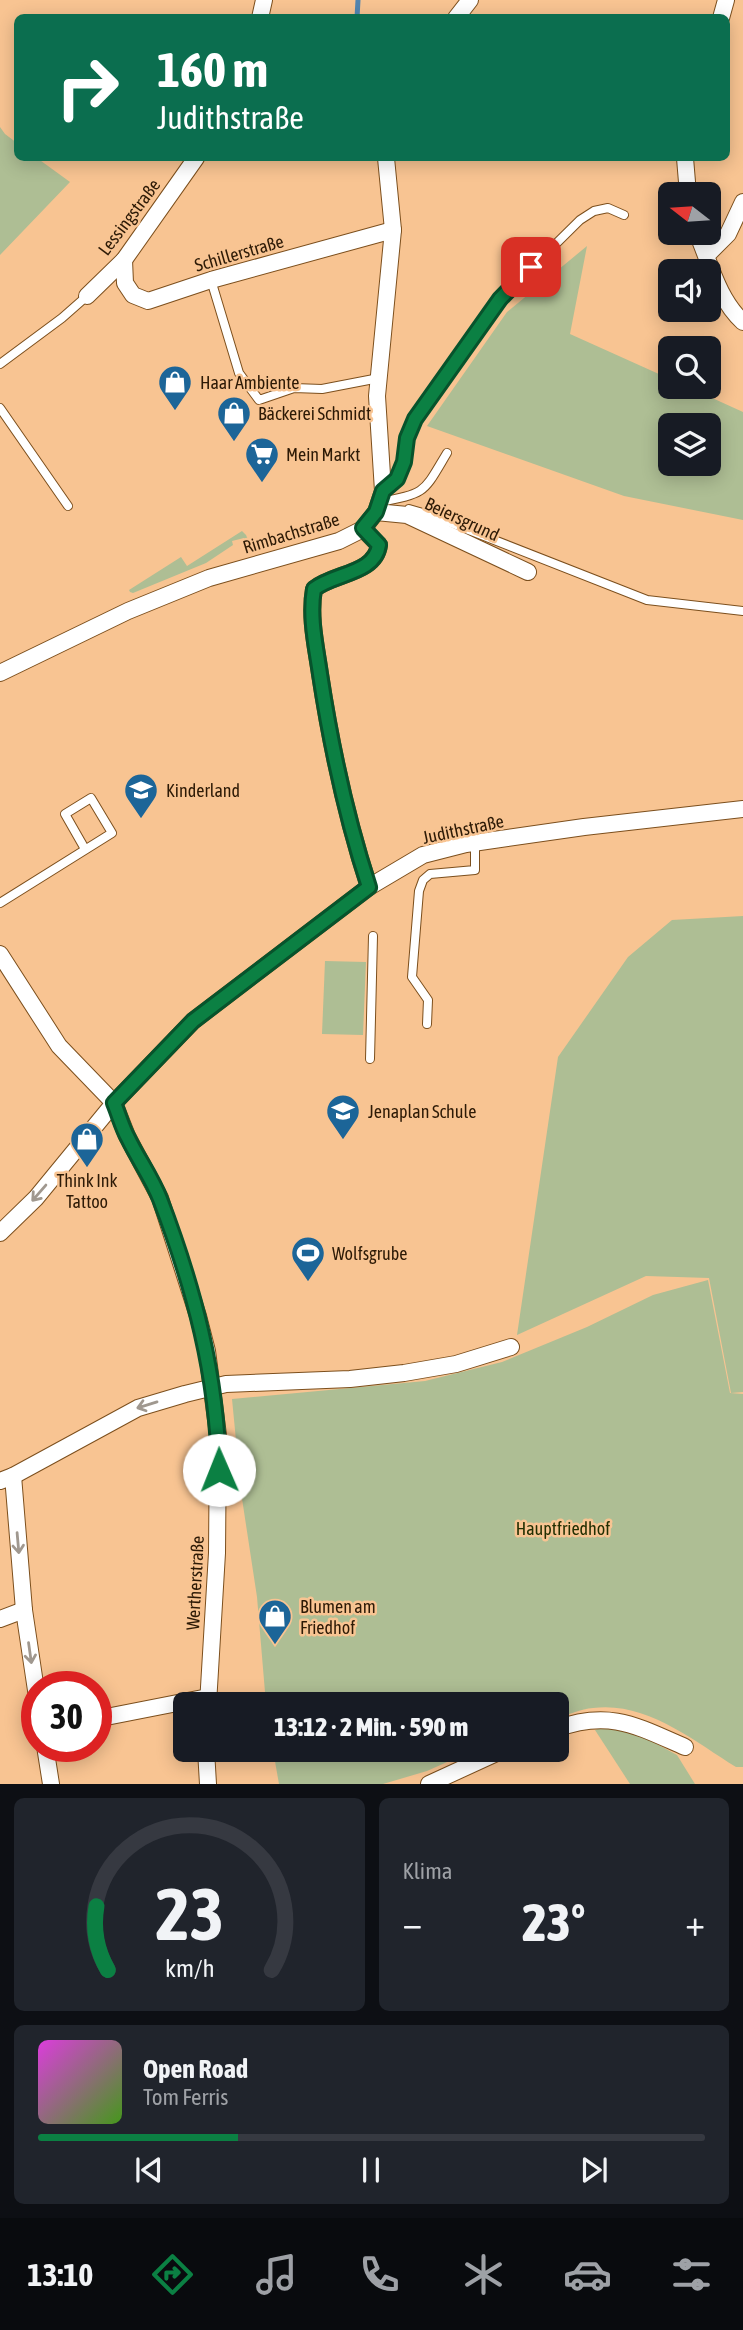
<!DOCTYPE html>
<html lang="de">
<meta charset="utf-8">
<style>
body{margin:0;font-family:"Asap Condensed",sans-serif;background:#20242c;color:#f1f3f6;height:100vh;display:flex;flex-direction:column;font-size:26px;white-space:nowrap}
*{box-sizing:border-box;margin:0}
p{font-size:23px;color:#9ea1a6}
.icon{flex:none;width:38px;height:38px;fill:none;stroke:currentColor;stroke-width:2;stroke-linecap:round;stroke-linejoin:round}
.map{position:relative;height:1784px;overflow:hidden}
.panel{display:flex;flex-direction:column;gap:14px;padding:14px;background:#0d0f14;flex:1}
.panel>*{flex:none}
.hud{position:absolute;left:14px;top:14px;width:716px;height:147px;border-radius:10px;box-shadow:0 4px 18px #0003;background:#0b6e4f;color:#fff;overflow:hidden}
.needle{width:46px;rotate:287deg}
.controls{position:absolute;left:658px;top:182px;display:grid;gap:14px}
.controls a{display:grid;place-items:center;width:63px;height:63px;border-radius:10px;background:#171b24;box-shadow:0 4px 18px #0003;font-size:35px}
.speed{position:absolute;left:21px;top:1671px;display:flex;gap:14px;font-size:35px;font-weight:700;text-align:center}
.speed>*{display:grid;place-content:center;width:91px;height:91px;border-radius:50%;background:#171b24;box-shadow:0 4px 18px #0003;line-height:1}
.speed .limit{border:10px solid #d22;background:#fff;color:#111}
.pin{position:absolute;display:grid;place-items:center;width:60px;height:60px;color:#fff;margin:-30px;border-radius:14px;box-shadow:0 4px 10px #0006}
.me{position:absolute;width:77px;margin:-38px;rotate:359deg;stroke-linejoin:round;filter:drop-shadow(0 0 5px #0008)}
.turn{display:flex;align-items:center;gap:24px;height:147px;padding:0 28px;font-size:32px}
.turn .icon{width:91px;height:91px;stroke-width:2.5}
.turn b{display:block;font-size:49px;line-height:60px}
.big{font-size:52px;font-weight:800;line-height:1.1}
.panel .widget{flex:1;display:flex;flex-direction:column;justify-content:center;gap:10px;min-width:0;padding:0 24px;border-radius:10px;background:#20242c}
.panel .dial{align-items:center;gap:0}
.dial svg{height:182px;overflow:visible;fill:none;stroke:#363941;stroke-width:7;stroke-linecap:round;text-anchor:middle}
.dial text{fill:#f1f3f6;stroke:none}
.song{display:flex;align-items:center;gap:21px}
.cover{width:84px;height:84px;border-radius:10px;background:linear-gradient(135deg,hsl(300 70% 55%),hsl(100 70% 35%))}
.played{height:7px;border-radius:4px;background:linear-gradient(90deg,#0b8043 30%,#363941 30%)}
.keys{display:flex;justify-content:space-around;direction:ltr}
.heat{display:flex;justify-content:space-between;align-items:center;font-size:38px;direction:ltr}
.panel .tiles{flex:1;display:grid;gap:14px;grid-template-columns:1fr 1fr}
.widget:last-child{grid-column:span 2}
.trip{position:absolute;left:173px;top:1692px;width:396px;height:70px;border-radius:10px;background:#171b24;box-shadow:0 4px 18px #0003;font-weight:800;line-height:70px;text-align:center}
.tabs{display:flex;height:112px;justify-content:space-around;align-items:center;background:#090b0e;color:#9ea1a6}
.tabs .icon{width:49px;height:49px}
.tabs .on{color:#0b8043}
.tabs b{font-size:32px;color:#f1f3f6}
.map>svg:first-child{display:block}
</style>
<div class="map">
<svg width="743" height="1784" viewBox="0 0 743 1784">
<rect width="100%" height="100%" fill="#f8c492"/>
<g fill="#aebe94" fill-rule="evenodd">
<path d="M 0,127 L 5,134 L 17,143 L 18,158 L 37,158 L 70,182 L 0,255 Z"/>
<path d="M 587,246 L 570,334 L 670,379 L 670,387 L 688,387 L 743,412 L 743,520 L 624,496 L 427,426 L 507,312 ZM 709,425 L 709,464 L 670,464 L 670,425 Z"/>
<path d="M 242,531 L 246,535 L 249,542 L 246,543 L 244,538 L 232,541 L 233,545 L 206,563 L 133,593 L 130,592 L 129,590 L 181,557 L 187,566 Z"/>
<path d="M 743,916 L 743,1392 L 731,1393 L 709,1278 L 646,1276 L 517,1335 L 558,1057 L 628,957 L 672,920 Z"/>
<path d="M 325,961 L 366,962 L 363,1035 L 322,1034 Z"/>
<path d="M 708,1280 L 730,1393 L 743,1394 L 743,1767 L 736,1767 C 694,1741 646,1701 593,1708 C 581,1709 568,1715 557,1718 L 556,1704 L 266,1704 L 257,1597 L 241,1492 L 232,1399 L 425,1381 L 502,1362 L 587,1327 L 653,1295 Z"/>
<path d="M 609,1725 L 646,1738 L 677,1755 L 695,1784 L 630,1784 L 595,1730 Z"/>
<path d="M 273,1750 L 474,1750 L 427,1771 L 383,1784 L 279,1784 Z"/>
</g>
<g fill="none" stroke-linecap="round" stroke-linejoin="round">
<path stroke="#5285b0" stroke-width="5" d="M 357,18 L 358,0"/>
<g stroke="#7c4f1d" stroke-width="10">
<g id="lane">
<path d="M 211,280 L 239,373 L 259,400 L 294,388 L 322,389 L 379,378"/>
<path d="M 0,364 L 62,318 L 87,296"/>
<path d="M 0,408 L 68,506"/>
<path d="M 383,491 L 397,479 L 404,462 L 407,438 L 415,419 L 500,299 L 580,220 L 594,211 L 608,208 L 624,215"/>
<path d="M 380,502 C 427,493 423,493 447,453"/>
<path d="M 409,509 L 433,516 L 647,600 L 743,611"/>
<path d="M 0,903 L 112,833 L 91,798 L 65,814 L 85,849"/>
<path d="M 427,1024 L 428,1000 L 412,977 L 419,891 L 423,880 L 430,874 L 475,870 L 475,843"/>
<path d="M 370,1059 L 373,936"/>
</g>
</g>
<g stroke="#7c4f1d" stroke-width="18">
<g id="street">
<path d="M 260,18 L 264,0"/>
<path d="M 456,18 L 470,0"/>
<path d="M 721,18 L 726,0"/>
<path d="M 685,158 L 688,194"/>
<path d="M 697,233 C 710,263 718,299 743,322"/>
<path d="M 707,255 L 728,234 L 743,202"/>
<path d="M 124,260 L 125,283 L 133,295 L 148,301 L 211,280 L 393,230"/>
<path d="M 87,296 L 124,260 L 196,158"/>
<path d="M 376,512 L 407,515 L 528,572"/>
<path d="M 363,529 L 379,545 C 375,574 334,573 314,589 C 309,617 316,646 320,674 C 331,746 346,817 369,887"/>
<path d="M 0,673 L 128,611 L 209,578 L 339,541 L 363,529 L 376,512 L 383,491 L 377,396 L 393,230 L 386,158"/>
<path d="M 0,954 L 59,1046 L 114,1103 L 127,1136 L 160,1198 L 198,1316 L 207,1351 L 218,1435 L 217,1553 L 208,1704"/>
<path d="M 0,1233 L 36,1198 L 114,1103 L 193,1021 L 369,887 L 423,855 L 466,844 L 584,827 L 743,809"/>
<path d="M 13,1476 L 24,1610 L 37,1697"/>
<path d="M 0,1481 L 13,1476 L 138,1408 L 185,1394 L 226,1384 L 350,1379 L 404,1373 L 456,1364 L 511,1347"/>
<path d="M 0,1619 L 24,1610"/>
<path d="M 96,1719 L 208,1697"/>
<path d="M 556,1729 C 609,1709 637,1726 685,1747"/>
<path d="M 45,1746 L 51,1784"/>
<path d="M 206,1750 L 208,1784"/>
<path d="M 429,1784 L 503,1750"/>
</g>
</g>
<use href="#lane" stroke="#fff" stroke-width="8"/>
<use href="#street" stroke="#fff" stroke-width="16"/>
</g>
<defs><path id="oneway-shaft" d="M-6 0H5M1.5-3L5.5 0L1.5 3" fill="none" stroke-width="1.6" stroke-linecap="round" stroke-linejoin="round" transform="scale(1.75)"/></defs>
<g stroke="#a0988f">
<use href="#oneway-shaft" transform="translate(39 1193) rotate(131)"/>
<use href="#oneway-shaft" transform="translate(147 1405) rotate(163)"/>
<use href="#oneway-shaft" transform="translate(18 1543) rotate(85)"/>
<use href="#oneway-shaft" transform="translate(30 1653) rotate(82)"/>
</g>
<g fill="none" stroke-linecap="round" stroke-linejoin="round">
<g stroke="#07532c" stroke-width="18">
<path id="route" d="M 219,1470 C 217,1375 194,1288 160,1199 C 152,1178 138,1159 128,1138 C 122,1127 119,1115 114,1103 L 193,1021 L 369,887 C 346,817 331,746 320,674 C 316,646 309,617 314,589 C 334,573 375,574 379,545 L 363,528 L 376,512 L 383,491 L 397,479 L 404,462 L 407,438 L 415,419 L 500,299 L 531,267"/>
</g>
<use href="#route" stroke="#0b8043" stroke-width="12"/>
</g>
<defs>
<g id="shop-pin" transform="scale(1.75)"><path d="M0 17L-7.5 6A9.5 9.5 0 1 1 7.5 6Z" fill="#1c6598" stroke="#f8c492"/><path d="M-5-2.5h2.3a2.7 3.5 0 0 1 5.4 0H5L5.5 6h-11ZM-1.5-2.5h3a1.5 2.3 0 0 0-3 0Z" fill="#fff"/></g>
<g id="supermarket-pin" transform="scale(1.75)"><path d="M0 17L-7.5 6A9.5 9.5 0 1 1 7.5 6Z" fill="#1c6598" stroke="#f8c492"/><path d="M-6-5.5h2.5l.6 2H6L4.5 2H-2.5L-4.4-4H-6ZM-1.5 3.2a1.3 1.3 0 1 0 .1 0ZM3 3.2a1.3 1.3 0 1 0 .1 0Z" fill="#fff"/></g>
<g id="school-pin" transform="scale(1.75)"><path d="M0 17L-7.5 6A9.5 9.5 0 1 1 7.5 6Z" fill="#1c6598" stroke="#f8c492"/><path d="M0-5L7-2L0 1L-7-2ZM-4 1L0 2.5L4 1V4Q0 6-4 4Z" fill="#fff"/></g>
<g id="stadium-pin" transform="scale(1.75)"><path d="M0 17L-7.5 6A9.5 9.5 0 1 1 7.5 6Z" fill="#1c6598" stroke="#f8c492"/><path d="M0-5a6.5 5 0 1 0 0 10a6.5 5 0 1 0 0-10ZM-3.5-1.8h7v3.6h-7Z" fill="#fff"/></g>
</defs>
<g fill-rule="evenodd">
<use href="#shop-pin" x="175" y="382"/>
<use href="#shop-pin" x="234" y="413"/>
<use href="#supermarket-pin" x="262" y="454"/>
<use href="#school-pin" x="141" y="790"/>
<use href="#school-pin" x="343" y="1111"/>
<use href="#shop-pin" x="87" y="1139"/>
<use href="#stadium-pin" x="308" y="1253"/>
<use href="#shop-pin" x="275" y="1616"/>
</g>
<g text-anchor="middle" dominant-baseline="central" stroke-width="5" stroke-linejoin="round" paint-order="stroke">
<g font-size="18" fill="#2d1a06" stroke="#f8c492">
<text transform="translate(129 217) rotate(-53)">Lessingstraße</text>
<text transform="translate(239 253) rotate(-16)">Schillerstraße</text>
<text transform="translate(462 519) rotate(25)">Beiersgrund</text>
<text transform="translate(291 533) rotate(-17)">Rimbachstraße</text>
<text transform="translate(463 829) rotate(-12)">Judithstraße</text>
<text transform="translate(195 1583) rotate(-87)">Wertherstraße</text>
</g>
<g font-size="18" fill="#2d1a06" stroke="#f8c492" text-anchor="start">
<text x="200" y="382">Haar Ambiente</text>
<text x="258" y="413">Bäckerei Schmidt</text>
<text x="286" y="454">Mein Markt</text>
<text x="166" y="790">Kinderland</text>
<text x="368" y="1111">Jenaplan Schule</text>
<text x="87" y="1180" text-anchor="middle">Think Ink<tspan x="87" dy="21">Tattoo</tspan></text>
<text x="332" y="1253">Wolfsgrube</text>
<text x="300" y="1606">Blumen am<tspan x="300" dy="21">Friedhof</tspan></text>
</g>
<g font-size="18" fill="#222f02" stroke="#f8c492">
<text x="563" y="1528">Hauptfriedhof</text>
</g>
</g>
</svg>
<div class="controls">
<a><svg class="needle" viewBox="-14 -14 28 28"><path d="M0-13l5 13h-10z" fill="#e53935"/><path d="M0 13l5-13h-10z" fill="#9ea1a6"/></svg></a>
<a><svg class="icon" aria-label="sound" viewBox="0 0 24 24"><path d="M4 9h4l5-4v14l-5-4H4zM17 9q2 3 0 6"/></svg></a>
<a><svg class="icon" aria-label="search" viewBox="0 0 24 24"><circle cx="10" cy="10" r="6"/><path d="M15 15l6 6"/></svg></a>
<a><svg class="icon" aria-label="layers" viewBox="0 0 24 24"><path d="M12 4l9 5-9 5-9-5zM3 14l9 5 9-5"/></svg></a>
</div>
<div class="speed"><div class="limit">30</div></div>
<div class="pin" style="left:531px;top:267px;background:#d93025"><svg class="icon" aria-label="arrive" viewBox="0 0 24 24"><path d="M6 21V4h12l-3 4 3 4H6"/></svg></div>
<svg class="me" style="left:219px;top:1470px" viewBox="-20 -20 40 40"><circle r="19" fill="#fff"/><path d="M0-13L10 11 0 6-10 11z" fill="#0b8043"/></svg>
<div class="trip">13:12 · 2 Min. · 590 m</div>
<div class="hud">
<div class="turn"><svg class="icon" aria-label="right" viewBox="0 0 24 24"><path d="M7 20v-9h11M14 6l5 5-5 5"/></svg><div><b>160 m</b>Judithstraße</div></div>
</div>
</div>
<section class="panel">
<div class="tiles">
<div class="widget dial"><svg viewBox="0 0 100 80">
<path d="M14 69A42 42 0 1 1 86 69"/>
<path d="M14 69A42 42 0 0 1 9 41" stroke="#0b8043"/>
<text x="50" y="56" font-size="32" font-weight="700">23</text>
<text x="50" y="72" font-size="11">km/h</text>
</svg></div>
<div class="widget"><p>Klima</p>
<div class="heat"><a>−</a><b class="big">23°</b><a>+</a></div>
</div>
<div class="widget">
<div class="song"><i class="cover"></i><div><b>Open Road</b><p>Tom Ferris</p></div></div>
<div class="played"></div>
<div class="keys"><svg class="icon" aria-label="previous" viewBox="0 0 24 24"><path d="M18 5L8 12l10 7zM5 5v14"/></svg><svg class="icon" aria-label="pause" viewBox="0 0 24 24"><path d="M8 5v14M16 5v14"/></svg><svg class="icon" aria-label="next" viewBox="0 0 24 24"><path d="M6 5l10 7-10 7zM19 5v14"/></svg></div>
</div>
</div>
</section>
<nav class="tabs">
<b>13:10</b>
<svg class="icon on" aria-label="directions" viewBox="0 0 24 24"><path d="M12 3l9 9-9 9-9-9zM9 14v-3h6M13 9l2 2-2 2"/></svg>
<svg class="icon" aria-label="music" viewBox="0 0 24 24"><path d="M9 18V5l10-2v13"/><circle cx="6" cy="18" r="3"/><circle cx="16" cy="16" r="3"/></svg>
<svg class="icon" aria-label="phone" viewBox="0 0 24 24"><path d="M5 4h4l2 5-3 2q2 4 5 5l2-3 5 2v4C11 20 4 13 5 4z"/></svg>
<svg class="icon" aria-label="climate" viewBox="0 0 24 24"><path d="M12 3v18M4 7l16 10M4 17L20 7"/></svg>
<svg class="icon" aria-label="car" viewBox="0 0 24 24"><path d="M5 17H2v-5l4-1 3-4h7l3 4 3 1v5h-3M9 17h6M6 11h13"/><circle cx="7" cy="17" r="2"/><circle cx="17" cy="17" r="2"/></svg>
<svg class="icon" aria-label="filters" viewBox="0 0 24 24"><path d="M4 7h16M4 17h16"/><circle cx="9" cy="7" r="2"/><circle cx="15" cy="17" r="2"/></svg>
</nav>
